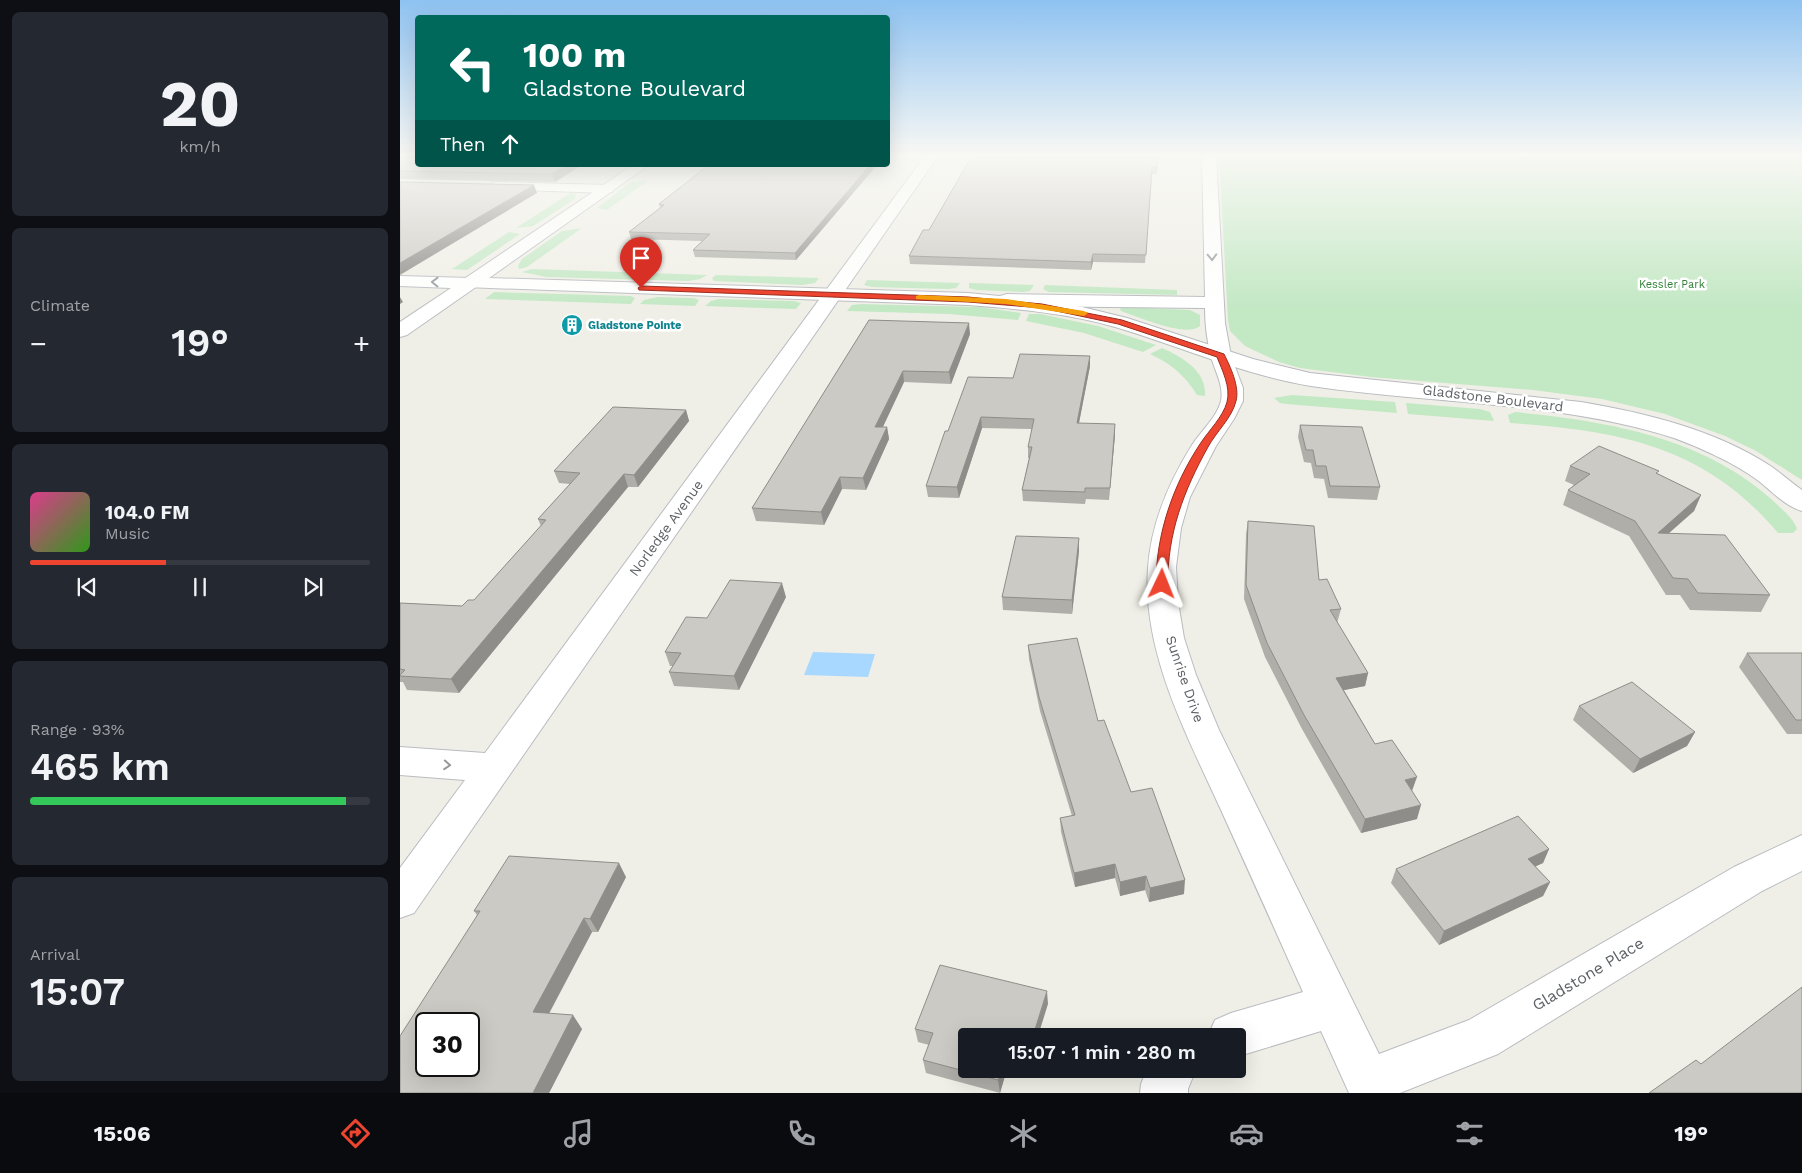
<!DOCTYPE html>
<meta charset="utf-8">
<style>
body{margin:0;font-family:"Work Sans",sans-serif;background:#242831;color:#f1f3f6;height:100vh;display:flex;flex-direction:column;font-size:19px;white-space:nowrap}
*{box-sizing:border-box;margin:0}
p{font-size:16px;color:#9ea1a6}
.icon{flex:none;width:28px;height:28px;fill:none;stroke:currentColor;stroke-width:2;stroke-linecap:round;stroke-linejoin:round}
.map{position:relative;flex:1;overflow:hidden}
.details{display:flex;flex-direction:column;gap:12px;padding:12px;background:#0d0f14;width:400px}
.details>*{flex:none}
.top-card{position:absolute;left:15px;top:15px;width:475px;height:152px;border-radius:5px;box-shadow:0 5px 20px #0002;background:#00695c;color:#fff;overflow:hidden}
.speed{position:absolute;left:15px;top:1012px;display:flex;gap:10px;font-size:25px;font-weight:700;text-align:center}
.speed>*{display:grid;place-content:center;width:65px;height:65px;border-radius:50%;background:#171b24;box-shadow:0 5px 20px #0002;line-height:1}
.speed .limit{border:2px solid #111;border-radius:8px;background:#fff;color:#111}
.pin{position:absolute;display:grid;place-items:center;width:42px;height:42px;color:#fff;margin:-51px -21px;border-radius:50% 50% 50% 0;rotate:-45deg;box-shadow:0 0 5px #0007}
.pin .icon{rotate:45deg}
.me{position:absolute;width:55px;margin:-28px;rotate:2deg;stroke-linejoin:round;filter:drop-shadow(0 0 4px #0008)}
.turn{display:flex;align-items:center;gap:18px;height:105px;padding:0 25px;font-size:22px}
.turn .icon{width:65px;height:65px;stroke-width:2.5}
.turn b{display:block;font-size:35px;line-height:42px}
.then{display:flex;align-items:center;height:48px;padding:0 25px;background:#0003;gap:10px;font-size:19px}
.big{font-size:38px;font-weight:600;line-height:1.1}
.details .tile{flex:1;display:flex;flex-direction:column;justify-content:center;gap:8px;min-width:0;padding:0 18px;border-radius:8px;background:#242831}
.details .dial{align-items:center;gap:0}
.dial b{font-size:65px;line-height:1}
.song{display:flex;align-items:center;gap:15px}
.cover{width:60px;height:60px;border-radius:8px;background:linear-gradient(135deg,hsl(330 70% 55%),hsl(110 70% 35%))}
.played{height:5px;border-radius:2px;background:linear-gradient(90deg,#ed4530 40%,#363941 40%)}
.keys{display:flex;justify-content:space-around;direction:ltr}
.heat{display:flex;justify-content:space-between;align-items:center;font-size:28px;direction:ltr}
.charge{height:8px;border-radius:4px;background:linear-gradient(90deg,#34c759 93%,#363941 0)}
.trip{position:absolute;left:558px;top:1028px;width:288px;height:50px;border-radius:5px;background:#171b24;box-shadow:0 5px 20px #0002;font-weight:600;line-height:50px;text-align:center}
.tabs{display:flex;height:80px;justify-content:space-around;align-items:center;background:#090b0e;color:#9ea1a6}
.tabs .icon{width:35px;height:35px}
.tabs .selected{color:#ed4530}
.tabs b{font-size:22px;color:#f1f3f6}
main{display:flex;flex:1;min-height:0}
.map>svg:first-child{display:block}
</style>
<main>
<section class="details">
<div class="tile dial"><b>20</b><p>km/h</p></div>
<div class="tile"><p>Climate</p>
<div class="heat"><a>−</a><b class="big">19°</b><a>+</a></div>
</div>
<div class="tile">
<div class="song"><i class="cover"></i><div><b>104.0 FM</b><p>Music</p></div></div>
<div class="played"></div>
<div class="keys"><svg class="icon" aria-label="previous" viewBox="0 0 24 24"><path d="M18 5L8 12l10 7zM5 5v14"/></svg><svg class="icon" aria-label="pause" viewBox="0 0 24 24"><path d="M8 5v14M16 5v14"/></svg><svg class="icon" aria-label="next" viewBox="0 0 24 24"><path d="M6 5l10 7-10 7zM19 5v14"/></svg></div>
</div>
<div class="tile"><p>Range · 93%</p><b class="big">465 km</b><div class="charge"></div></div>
<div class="tile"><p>Arrival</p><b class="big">15:07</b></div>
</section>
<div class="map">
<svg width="1402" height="1093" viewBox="0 0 1402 1093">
<rect width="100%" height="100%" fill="#f0efe7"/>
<g fill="#c3e8c4">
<path d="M 819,156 L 1402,156 L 1402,480 L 1356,451 L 1325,436 L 1265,414 L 1202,399 L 1133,390 L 971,377 L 900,368 L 879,362 L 845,346 L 830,331 L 828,320 Z"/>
<path d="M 248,181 L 207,210 L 197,208 L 231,182 Z"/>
<path d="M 170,193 L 176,194 L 175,199 L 133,226 L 116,228 Z"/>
<path d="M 182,228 L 127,267 L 119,269 L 118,266 L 122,259 L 162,231 Z"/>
<path d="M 109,232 L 120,234 L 67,270 L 52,269 Z"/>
<path d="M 132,269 L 307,275 L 300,279 L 288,281 L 146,277 L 122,272 Z"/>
<path d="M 316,275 L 419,278 L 415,283 L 402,285 L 314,281 L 312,278 Z"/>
<path d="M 467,280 L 560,283 L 556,288 L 548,289 L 472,287 L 464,285 Z"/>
<path d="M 569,283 L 634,285 L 630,291 L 623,292 L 576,290 L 569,288 Z"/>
<path d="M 645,285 L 777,290 L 777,295 L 649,292 L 643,289 Z"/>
<path d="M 94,292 L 231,296 L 235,298 L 231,304 L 85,299 Z"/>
<path d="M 257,297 L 294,298 L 299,300 L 295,306 L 240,304 L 244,300 Z"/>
<path d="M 319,299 L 394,301 L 401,303 L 396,309 L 305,306 L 311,301 Z"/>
<path d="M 461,304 L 579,307 L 621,313 L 618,320 L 549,314 L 447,311 L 452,305 Z"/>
<path d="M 721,307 L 790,310 L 800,315 L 800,326 C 785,338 740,317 723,312 L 720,310 Z"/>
<path d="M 629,314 L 640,314 L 698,326 L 756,345 L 743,352 L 684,333 L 626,321 Z"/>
<path d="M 762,348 C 782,357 807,371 805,396 L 797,395 C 785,375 771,364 750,354 Z"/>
<path d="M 892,395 L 995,402 L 997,413 L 886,404 L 880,403 L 874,398 Z"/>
<path d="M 1006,403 L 1080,409 L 1090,412 L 1094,421 L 1008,414 Z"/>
<path d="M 1115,412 C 1205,421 1300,436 1370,498 C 1378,506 1394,518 1397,529 L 1393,533 L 1378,533 C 1304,445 1218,431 1110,423 L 1108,415 Z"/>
</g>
<path fill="#a8d7ff" d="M 413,652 L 475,654 L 468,677 L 404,675 Z"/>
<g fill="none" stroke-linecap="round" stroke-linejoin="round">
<g stroke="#b9bcc0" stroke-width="2">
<g id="street">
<path d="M 525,156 L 538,156 L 14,913 L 0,918 L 0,868 L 65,780 L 0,775 L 0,747 L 85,753 Z"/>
<path d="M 802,156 L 816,156 L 825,323 L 831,356 L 843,388 L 843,401 L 834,419 L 816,446 L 790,497 L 781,528 L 776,567 L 778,602 L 784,638 L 796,675 L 819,730 L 979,1054 L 1069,1020 L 1334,867 L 1402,835 L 1402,871 L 1362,891 L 1098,1054 L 1000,1093 L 949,1093 L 921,1031 L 836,1057 L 836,1036 L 808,1036 L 815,1020 L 831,1013 L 903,992 C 876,932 849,871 821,810 C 787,735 742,653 748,568 C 751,523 769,482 792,445 C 801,431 817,417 821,401 C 824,386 815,371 811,357 C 807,341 805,324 805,308 L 607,306 L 600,304 L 598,300 L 600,296 L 607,294 L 805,297 Z"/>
<path d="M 96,182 L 207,185 L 212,186 L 214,189 L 212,192 L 207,193 L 91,189 L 89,186 L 91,183 Z"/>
<path d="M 0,276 L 70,278 L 76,279 L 79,283 L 76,287 L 7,335 L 0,337 L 0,322 L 51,288 L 0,286 Z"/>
<path d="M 747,1069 L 796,1069 L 788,1089 L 788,1093 L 740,1093 L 741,1084 Z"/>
</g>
</g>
<g stroke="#b8bbc0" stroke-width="2">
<path id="secondary" d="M 233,165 L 249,165 L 89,278 L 568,293 L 642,300 L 682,307 L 727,318 L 853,359 L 910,373 L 1181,402 C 1246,413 1316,430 1372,467 C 1382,474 1392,483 1402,490 L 1402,511 C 1384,506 1371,490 1356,479 C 1334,463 1299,447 1274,438 C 1157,401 1032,404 911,386 C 843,375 780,346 715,327 C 667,313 617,309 568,305 L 64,287 L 61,283 L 64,279 Z"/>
</g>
<use href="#street" fill="#fff" fill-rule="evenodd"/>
<use href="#secondary" fill="#fff" fill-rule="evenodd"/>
</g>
<g fill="#afaea9">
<path d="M 0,156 L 182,165 L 155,182 L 0,179 Z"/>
<path d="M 759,156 L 757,174 L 752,174 L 745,263 L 693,262 L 691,270 L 510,264 L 509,256 L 529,230 Z"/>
<path d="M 309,165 L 477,165 L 396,260 L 295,257 L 293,250 L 302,241 L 231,239 L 229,232 L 260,208 L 259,204 Z"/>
<path d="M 469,320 L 570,334 L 551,384 L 504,382 L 483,427 L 487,427 L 489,439 L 466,490 L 442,489 L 424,525 L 356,521 L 352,508 Z"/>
<path d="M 690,356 L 690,366 L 679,423 L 715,435 L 709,500 L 686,499 L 685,504 L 623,501 L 622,490 L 629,458 L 628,458 L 628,447 L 632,429 L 582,428 L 559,498 L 528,497 L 526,486 L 548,431 L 613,378 Z"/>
<path d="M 286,410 L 289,421 L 238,487 L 228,487 L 59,693 L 7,690 L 3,682 L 0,682 L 0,603 L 62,606 L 74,600 L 141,526 L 138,519 L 170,484 L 159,483 L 154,471 Z"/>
<path d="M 900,425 L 980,487 L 977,500 L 928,498 L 924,479 L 914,478 L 911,463 L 904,462 L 898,437 Z"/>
<path d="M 1170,466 L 1258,474 L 1301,495 L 1294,511 L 1269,533 L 1370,595 L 1361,612 L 1290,610 L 1280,595 L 1266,595 L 1229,536 L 1163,505 L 1168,490 L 1174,485 L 1165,481 Z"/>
<path d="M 848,521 L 919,580 L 941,609 L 937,623 L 968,673 L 965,686 L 944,690 L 975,744 L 1012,791 L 1017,819 L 961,833 L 902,729 L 865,657 L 844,599 L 846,534 Z"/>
<path d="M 679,538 L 679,551 L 672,614 L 603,610 L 602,597 Z"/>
<path d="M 386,597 L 339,690 L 274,686 L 269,672 L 273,666 L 270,666 L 265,652 L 307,618 Z"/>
<path d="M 628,645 L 698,721 L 731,792 L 784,894 L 749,902 L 745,890 L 720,896 L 715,878 L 675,887 L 661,832 L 660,818 L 672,816 L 640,711 L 629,659 Z"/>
<path d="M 1347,653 L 1402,653 L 1402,734 L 1387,734 L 1339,667 Z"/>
<path d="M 1179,706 L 1295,732 L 1287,746 L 1233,773 L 1173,720 Z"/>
<path d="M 1149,849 L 1143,863 L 1135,866 L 1150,882 L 1143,896 L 1039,945 L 991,883 L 996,869 Z"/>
<path d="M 226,877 L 198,932 L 192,932 L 149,1014 L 182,1029 L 149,1093 L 0,1093 L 77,915 L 74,911 Z"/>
<path d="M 648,1004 L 566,1036 L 607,1069 L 600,1093 L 526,1073 L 523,1060 L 529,1045 L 518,1042 L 515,1029 Z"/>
</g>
<g fill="#8f8d89">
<path d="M 167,165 L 182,165 L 155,182 L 152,174 Z"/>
<path d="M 470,165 L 477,165 L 396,260 L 395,253 Z"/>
<path d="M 134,185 L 137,193 L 0,275 L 0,263 Z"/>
<path d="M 693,254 L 693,262 L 691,270 L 691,262 Z"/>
<path d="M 0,297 L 3,302 L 0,304 Z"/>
<path d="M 569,323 L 570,334 L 551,384 L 549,372 Z"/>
<path d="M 690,356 L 690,366 L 677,433 L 677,423 Z"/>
<path d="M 503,371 L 504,382 L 477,439 L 475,427 Z"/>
<path d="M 286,410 L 289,421 L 238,487 L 234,475 Z"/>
<path d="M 581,417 L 582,428 L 559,498 L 557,487 Z"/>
<path d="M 715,424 L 715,435 L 709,500 L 710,488 Z"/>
<path d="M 487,427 L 489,439 L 466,490 L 463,478 Z"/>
<path d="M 224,474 L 228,487 L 59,693 L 51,679 Z"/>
<path d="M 440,477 L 442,489 L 424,525 L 421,512 Z"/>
<path d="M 1301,495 L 1294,511 L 1253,547 L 1258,533 Z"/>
<path d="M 679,538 L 679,551 L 672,614 L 672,600 Z"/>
<path d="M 382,583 L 386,597 L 339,690 L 334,676 Z"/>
<path d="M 968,673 L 965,686 L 934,692 L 936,678 Z"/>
<path d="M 1295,732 L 1287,746 L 1233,773 L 1240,759 Z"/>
<path d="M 1017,777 L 1012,791 L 1005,780 Z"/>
<path d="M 1021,805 L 1017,819 L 961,833 L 965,819 Z"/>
<path d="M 1149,849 L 1143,863 L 1122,873 L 1128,859 Z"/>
<path d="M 219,863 L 226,877 L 198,932 L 190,919 Z"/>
<path d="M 715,864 L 715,878 L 675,887 L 674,873 Z"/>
<path d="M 746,876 L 745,890 L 720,896 L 720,882 Z"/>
<path d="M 785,880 L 784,894 L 749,902 L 750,888 Z"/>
<path d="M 1150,882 L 1143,896 L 1039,945 L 1044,931 Z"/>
<path d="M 184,918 L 192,932 L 142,1026 L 133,1012 Z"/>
<path d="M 647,991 L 648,1004 L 638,1036 L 633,1036 Z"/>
<path d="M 173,1015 L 182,1029 L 149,1093 L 133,1093 Z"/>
<path d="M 601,1069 L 607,1069 L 600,1093 L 598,1080 Z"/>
</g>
<g fill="#cccac4" stroke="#8f8d89" fill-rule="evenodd">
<path d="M 0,156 L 18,156 L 18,165 L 167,165 L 152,174 L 0,171 Z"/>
<path d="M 572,156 L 758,156 L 757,167 L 752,167 L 746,255 L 693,254 L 691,262 L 509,256 L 523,230 L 529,230 Z"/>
<path d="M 309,165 L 470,165 L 395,253 L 293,250 L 310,234 L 229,232 L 264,205 L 259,204 Z"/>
<path d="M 0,182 L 134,185 L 0,263 Z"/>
<path d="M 469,320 L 569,323 L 549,372 L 503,371 L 475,427 L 487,427 L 463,478 L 440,477 L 421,512 L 352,508 Z"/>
<path d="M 620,354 L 690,356 L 677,423 L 715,424 L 710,488 L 685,488 L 685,492 L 622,490 L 632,447 L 628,447 L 634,419 L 581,417 L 557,487 L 526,486 L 545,431 L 548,431 L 568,377 L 613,378 Z"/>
<path d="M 213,407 L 286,410 L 234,475 L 224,474 L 51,679 L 0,676 L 0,675 L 5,670 L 0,669 L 0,603 L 62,606 L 68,600 L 74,600 L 146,520 L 138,519 L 180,473 L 154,471 Z"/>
<path d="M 900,425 L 962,427 L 980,487 L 930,486 L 926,466 L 916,466 L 913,450 L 906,450 Z"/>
<path d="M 1199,446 L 1259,471 L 1256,473 L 1301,495 L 1258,533 L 1325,535 L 1370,595 L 1298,593 L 1288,579 L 1273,578 L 1235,521 L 1168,490 L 1190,474 L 1170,466 Z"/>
<path d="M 848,521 L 914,526 L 919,580 L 927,579 L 941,609 L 930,610 L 968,673 L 936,678 L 975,744 L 992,740 L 1017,777 L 1005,780 L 1021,805 L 965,819 L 904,715 L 867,643 L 846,585 Z"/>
<path d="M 616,536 L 679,538 L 672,600 L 602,597 Z"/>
<path d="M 330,580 L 382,583 L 334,676 L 269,672 L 281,653 L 265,652 L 286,617 L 307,618 Z"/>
<path d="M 677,638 L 698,721 L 704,720 L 731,792 L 752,788 L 785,880 L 750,888 L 746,876 L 720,882 L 715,864 L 674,873 L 660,818 L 675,815 L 639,697 L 628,645 Z"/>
<path d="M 1347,653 L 1402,653 L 1402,720 L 1396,720 Z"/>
<path d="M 1232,682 L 1295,732 L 1240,759 L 1179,706 Z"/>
<path d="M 1118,816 L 1149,849 L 1128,859 L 1150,882 L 1044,931 L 996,869 Z"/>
<path d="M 109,856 L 219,863 L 190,919 L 184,918 L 133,1012 L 173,1015 L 133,1093 L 0,1093 L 0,1036 L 80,911 L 74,911 ZM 26,1024 L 69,1024 L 69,1066 L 26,1066 Z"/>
<path d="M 540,965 L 647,991 L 633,1036 L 566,1036 L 566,1069 L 601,1069 L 598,1080 L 523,1060 L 533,1033 L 515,1029 Z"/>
<path d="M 1402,987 L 1402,1093 L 1249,1093 L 1296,1060 L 1301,1064 Z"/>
</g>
<defs><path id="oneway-chevron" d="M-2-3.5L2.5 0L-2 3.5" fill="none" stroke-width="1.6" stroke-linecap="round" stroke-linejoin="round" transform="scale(1.25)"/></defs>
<g stroke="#96999c">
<use href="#oneway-chevron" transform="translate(812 257) rotate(88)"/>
<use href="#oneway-chevron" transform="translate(35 282) rotate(-179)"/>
<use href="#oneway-chevron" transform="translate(47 765) rotate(4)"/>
</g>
<linearGradient id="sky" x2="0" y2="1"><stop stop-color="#8ec2f1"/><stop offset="0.5" stop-color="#f8f8f4"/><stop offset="1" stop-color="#f8f8f4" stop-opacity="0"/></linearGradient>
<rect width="1402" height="309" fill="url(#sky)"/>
<path fill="#ed4530" stroke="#9a2d1f" d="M 241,286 L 568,297 L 642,304 L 722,320 L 824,354 C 830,366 840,387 836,401 C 832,418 816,432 808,447 C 784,490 767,534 768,584 L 762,588 L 756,584 C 756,534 773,485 800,444 C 809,430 823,417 827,402 C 831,387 822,370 817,357 L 718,324 L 642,308 L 568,302 L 239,290 L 238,288 Z"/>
<path fill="#f59e0b" d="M 519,295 L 606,299 L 684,311 L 688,313 L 684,316 L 606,304 L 516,299 L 516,296 Z"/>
<defs>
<g id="building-disc" transform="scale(1.125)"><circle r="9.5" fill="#0f9aa8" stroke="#fff"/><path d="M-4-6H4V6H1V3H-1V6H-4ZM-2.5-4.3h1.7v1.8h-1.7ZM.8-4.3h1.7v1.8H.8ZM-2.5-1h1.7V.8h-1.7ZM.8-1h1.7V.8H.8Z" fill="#fff"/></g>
</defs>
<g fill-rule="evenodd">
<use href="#building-disc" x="172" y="325"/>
</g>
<g text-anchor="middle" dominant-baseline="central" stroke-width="5" stroke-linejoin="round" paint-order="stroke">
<g font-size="11" fill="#328239" stroke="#fff">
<text x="1272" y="284">Kessler Park</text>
</g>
<g font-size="11" font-weight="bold" fill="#0d838f" stroke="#fff" text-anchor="start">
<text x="188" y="325">Gladstone Pointe</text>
</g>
<g font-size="14" fill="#5e6267" stroke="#fff">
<text transform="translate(1093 398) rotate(7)">Gladstone Boulevard</text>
<text transform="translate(266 528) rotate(-54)">Norledge Avenue</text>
<text transform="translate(785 679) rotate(71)">Sunrise Drive</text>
</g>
<g font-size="16" fill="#5e6267" stroke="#fff">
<text transform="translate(1188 974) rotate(-31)">Gladstone Place</text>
</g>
</g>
</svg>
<div class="speed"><div class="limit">30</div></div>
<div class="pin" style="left:241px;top:288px;background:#d93025"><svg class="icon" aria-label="arrive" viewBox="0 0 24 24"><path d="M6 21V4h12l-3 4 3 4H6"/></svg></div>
<svg class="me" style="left:762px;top:584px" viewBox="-20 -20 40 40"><path d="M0-17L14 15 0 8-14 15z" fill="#ed4530" stroke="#fff" stroke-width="4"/></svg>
<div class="trip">15:07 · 1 min · 280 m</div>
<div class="top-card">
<div class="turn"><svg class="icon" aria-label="left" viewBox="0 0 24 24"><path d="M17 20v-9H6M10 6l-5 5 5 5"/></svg><div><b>100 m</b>Gladstone Boulevard</div></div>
<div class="then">Then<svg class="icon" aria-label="ahead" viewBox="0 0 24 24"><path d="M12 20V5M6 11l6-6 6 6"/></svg></div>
</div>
</div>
</main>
<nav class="tabs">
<b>15:06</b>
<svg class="icon selected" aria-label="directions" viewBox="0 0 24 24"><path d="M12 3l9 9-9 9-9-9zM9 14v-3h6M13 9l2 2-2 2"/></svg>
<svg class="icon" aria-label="music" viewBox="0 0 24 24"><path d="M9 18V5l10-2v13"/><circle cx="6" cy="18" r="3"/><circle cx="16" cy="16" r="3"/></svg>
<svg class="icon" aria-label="phone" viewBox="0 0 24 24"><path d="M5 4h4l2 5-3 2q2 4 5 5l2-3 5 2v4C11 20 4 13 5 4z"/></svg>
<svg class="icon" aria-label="climate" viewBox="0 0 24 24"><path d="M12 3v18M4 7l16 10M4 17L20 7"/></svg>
<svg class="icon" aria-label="car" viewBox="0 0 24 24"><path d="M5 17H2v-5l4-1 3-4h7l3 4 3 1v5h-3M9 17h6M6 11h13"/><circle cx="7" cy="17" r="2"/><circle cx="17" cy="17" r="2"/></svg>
<svg class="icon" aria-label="filters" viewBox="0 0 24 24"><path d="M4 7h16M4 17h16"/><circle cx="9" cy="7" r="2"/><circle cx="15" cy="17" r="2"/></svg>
<b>19°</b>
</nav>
